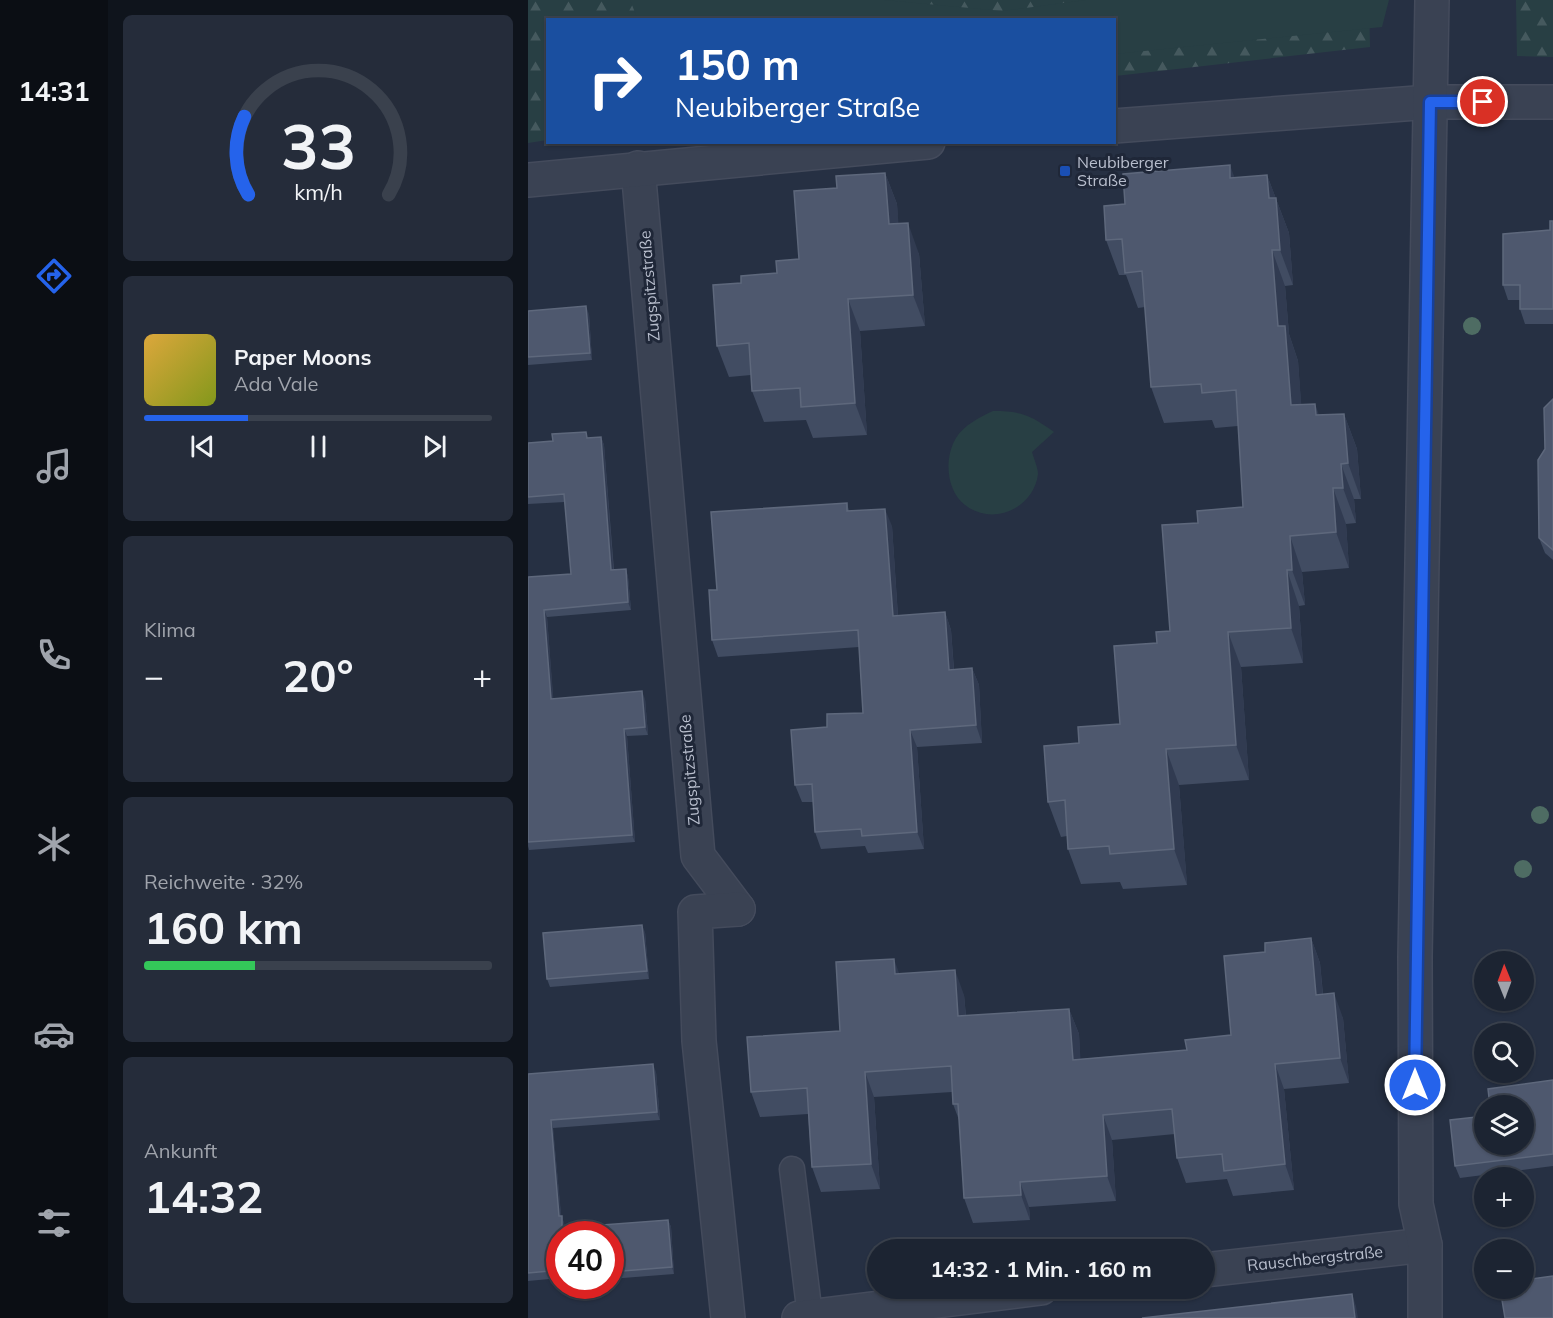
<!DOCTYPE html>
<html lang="de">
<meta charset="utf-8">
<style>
body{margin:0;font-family:Mulish,sans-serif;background:#252c3a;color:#f1f3f6;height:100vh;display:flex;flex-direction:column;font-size:22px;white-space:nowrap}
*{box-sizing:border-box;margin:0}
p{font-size:20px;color:#a0a4ac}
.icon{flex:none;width:33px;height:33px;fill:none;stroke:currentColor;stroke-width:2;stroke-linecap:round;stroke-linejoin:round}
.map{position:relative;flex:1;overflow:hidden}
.details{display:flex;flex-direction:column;gap:15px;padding:15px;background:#0f141c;width:420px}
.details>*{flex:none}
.guide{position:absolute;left:18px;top:18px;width:570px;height:126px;border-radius:0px;box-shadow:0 2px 4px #0004,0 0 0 2px #3a414d;background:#1a4fa0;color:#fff;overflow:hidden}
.needle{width:39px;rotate:359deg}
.fabs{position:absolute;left:946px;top:951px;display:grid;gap:12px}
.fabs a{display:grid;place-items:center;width:60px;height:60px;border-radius:50%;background:#1c2432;box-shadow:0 2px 4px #0004,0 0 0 2px #3a414d;font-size:30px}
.speed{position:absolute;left:18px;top:1221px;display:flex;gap:12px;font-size:30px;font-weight:700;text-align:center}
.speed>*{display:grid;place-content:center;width:78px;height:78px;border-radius:50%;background:#1c2432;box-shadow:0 2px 4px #0004,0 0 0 2px #3a414d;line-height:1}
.speed .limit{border:9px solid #d22;background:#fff;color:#111}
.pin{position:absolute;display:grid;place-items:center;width:51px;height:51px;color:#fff;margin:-26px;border:3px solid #fff;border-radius:50%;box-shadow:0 2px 6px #0007}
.me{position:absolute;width:66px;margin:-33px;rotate:0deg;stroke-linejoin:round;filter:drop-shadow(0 0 4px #0008)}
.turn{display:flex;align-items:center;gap:21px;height:126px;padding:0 30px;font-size:27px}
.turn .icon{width:78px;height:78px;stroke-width:2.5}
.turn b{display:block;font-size:42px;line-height:51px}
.big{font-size:45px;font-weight:700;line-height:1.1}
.details .card{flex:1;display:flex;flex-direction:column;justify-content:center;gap:9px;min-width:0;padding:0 21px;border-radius:9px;background:#252c3a}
.details .dial{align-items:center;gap:0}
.dial svg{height:156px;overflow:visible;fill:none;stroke:#3a414d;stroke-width:7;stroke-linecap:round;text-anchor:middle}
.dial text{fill:#f1f3f6;stroke:none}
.song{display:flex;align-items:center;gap:18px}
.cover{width:72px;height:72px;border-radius:9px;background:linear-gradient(135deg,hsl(40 70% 55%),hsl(70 70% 35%))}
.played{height:6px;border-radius:3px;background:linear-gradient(90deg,#2563eb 30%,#3a414d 30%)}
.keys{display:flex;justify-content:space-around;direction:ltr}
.heat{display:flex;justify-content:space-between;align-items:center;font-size:33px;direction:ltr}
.charge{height:9px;border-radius:4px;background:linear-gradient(90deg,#34c759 32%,#3a414d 0)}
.trip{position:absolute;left:339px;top:1239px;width:348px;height:60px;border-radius:30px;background:#1c2432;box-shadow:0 2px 4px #0004,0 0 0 2px #3a414d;font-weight:700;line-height:60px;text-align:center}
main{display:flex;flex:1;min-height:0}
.tabs{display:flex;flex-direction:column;width:108px;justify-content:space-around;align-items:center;background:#0b0e14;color:#a0a4ac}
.tabs .icon{width:42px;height:42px}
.tabs .selected{color:#2563eb}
.tabs b{font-size:27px;color:#f1f3f6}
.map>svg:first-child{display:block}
</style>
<main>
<nav class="tabs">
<b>14:31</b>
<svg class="icon selected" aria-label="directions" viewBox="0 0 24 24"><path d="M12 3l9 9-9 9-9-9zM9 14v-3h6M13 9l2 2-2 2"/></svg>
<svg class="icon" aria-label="music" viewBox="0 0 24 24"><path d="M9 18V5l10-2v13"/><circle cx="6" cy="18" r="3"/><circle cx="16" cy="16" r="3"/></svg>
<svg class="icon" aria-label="phone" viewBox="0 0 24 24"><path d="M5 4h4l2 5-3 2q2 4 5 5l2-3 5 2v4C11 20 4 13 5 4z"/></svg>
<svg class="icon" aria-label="climate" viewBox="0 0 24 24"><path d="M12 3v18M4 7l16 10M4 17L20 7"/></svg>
<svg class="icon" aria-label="car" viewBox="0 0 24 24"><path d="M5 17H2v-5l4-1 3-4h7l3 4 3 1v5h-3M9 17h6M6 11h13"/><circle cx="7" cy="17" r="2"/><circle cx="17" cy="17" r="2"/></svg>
<svg class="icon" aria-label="filters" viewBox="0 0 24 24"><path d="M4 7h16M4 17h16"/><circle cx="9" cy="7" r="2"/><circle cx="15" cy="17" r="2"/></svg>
</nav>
<section class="details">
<div class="card dial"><svg viewBox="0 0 100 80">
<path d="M14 69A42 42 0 1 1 86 69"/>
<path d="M14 69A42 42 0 0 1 12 29" stroke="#2563eb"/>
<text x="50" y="56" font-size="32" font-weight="700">33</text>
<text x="50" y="72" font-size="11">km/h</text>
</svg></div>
<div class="card">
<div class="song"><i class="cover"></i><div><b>Paper Moons</b><p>Ada Vale</p></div></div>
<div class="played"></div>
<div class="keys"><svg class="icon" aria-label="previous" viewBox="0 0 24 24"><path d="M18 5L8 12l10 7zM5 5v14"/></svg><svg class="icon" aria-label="pause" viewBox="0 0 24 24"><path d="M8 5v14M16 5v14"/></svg><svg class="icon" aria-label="next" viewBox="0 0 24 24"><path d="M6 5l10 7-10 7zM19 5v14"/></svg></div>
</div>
<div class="card"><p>Klima</p>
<div class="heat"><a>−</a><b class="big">20°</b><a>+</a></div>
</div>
<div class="card"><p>Reichweite · 32%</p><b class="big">160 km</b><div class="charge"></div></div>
<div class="card"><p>Ankunft</p><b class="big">14:32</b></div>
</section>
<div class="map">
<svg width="1025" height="1318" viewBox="0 0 1025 1318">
<defs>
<pattern id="forest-firs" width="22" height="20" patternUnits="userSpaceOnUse" patternTransform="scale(1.5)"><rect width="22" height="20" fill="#283f44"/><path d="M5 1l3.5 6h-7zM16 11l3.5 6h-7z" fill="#45595e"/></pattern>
</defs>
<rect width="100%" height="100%" fill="#263043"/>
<g fill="url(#forest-firs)">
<path d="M 0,0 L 841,0 L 842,47 L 587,76 L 586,20 L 20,20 L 19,140 L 0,143 Z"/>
<path d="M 988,0 L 1025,0 L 1025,57 L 989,56 Z"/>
</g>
<g fill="#283f44">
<path d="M 102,0 L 356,0 L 474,11 L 558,0 L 861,0 L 854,27 L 587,54 L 586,20 L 110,20 Z"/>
<path d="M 465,411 C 493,411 503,415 526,432 L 504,452 C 506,459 510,468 510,474 C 506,508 465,527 437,505 C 418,490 416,458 428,438 C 436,425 452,417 465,411 Z"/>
</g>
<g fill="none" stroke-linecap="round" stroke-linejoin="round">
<g stroke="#444b5c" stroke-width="27">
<path id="service" d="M 264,1169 L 282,1316"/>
</g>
<g stroke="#444b5c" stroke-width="36">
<g id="minor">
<path d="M 110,168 L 170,856 L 210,909"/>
<path d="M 676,1270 L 897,1245"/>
<path d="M 200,1318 L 171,1041 L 167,912 L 210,909"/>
<path d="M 271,1318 L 513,1288"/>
</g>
</g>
<g stroke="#444b5c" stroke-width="36">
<g id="tertiary">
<path d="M 586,126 L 902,102 L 1025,102"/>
<path d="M 0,180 L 400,142"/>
<path d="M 897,1318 L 897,1245 L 888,1204 L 887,957 L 904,0"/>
</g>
</g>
<use href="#service" stroke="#3a4253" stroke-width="24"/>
<use href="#minor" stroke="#3a4253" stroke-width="33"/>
<use href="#tertiary" stroke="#3a4253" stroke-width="33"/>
</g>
<g fill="#4e6c63">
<circle cx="944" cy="326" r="9"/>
<circle cx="1012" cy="815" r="9"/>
<circle cx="995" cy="869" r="9"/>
</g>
<g fill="#414c62">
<path d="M 357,173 L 369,204 L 370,224 L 391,254 L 397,326 L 332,331 L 339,435 L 285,438 L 278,420 L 236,422 L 224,391 L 223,375 L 201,377 L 189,346 L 213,283 L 249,273 L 271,259 L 309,188 Z"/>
<path d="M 739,175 L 761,233 L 765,285 L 757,286 L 761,334 L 770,361 L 773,405 L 791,415 L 816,414 L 829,449 L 833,499 L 826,499 L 828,523 L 818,524 L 821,568 L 774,572 L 777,605 L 771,606 L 775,663 L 713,667 L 721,780 L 651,785 L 659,885 L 595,889 L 592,882 L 553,884 L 540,849 L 539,836 L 533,837 L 520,802 L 551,743 L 592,724 L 629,643 L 642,631 L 670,523 L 715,507 L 710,426 L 687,428 L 684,420 L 636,423 L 623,387 L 617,307 L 610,308 L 598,275 L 591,275 L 578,240 L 597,204 L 706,178 Z"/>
<path d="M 1025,221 L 1025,324 L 997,324 L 992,309 L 992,300 L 980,300 L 975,285 L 1022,230 Z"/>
<path d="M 0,311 L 61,314 L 64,360 L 0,365 Z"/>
<path d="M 1025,399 L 1025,560 L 1017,553 L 1011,538 L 1017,449 Z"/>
<path d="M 73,437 L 76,445 L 86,570 L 98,569 L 100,577 L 103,610 L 19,617 L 25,698 L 117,699 L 120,735 L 99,736 L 107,842 L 1,850 L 0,846 L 0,577 L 43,574 L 37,502 L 0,504 L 0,443 Z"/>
<path d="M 319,503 L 321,511 L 364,526 L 370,616 L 417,612 L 423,630 L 426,669 L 444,668 L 451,685 L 454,743 L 389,747 L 396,849 L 340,853 L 337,846 L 293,849 L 287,832 L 285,802 L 274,802 L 267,785 L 299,727 L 335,713 L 331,647 L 190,657 L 184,640 L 189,590 Z"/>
<path d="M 117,932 L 121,979 L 22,987 L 19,979 Z"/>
<path d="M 783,938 L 792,963 L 795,994 L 815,1018 L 821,1083 L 756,1089 L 766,1190 L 705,1196 L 699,1179 L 658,1183 L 649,1158 L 647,1134 L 584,1140 L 588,1201 L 501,1207 L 502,1220 L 445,1223 L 436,1198 L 431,1120 L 425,1104 L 424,1092 L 346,1097 L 352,1189 L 293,1192 L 284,1167 L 280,1114 L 232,1117 L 223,1092 L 312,1031 L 371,973 L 436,995 L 438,1016 L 541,1009 L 551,1034 L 552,1059 L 659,1050 L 703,1035 L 737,952 Z"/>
<path d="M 128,1072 L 132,1120 L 25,1128 L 33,1216 L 36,1223 L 37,1228 L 140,1220 L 143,1227 L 146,1274 L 82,1279 L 82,1234 L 32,1234 L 32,1278 L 0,1281 L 0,1074 Z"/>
<path d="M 1025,1080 L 1025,1166 L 932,1178 L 927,1166 L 957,1144 Z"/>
</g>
<g fill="#313b51">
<path d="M 702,165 L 715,201 L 702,178 Z"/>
<path d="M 357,173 L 369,204 L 373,256 L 361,224 Z"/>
<path d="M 739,175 L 761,233 L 765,285 L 752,250 L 741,198 Z"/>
<path d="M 380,223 L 391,254 L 397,326 L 385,295 Z"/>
<path d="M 744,250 L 757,286 L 761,334 L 770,361 L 776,440 L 763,405 L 750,326 Z"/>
<path d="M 320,299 L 332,331 L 339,435 L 327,403 Z"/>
<path d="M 58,306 L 61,314 L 64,360 L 62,353 Z"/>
<path d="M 787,404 L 800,439 L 788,415 Z"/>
<path d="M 816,414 L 829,449 L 833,499 L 820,463 Z"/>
<path d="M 73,437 L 76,445 L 86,578 L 83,570 Z"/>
<path d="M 813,464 L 826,499 L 828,523 L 815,488 Z"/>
<path d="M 805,488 L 818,524 L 821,568 L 808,532 Z"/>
<path d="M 357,509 L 364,526 L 371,633 L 365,616 Z"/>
<path d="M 762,536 L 774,572 L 777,605 L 764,570 Z"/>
<path d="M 98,569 L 100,577 L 103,610 L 100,602 Z"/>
<path d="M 759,570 L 771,606 L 775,663 L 763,628 Z"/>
<path d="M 16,610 L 19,617 L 26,706 L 23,699 Z"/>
<path d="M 417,612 L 423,630 L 427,687 L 421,670 Z"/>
<path d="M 700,632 L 713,667 L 721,780 L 708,745 Z"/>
<path d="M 444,668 L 451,685 L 454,743 L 448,725 Z"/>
<path d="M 114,691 L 117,699 L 120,735 L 117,727 Z"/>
<path d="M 96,729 L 99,736 L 107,842 L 104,835 Z"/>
<path d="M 382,730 L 389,747 L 396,849 L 389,832 Z"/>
<path d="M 638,749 L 651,785 L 659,885 L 646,849 Z"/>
<path d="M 114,925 L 117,932 L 121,979 L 119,971 Z"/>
<path d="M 783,938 L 792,963 L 797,1020 L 788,995 Z"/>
<path d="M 366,959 L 375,984 L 367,974 Z"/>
<path d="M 427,970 L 436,995 L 440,1041 L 430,1016 Z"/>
<path d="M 806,993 L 815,1018 L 821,1083 L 812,1058 Z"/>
<path d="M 541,1009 L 551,1034 L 554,1085 L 545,1060 Z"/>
<path d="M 125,1064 L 128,1072 L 132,1120 L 129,1112 Z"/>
<path d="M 747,1064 L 756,1089 L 766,1190 L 757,1164 Z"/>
<path d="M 337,1072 L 346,1097 L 352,1189 L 343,1164 Z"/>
<path d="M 575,1115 L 584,1140 L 588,1201 L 579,1176 Z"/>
<path d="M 23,1120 L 25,1128 L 34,1223 L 31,1216 Z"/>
<path d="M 492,1182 L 501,1207 L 502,1220 L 493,1195 Z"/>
<path d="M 34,1216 L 36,1223 L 37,1234 L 34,1228 Z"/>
<path d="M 140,1220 L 143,1227 L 146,1274 L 144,1267 Z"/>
<path d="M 824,1294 L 828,1306 L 830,1318 L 827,1318 Z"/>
</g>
<g fill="#4e586e" stroke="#5e687c" stroke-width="1.5">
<path d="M 702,165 L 702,178 L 739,175 L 741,198 L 748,198 L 752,250 L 744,250 L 750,326 L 757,326 L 763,405 L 787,404 L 788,415 L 816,414 L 820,463 L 813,464 L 815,488 L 805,488 L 808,532 L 762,536 L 764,570 L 759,570 L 763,628 L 700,632 L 708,745 L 638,749 L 646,849 L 582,854 L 581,846 L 540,849 L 537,800 L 520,802 L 516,746 L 551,743 L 550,727 L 592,724 L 586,646 L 629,643 L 628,632 L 642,631 L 634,525 L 670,523 L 669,511 L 715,507 L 708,390 L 674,393 L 673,384 L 623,387 L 614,271 L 597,273 L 594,239 L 578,240 L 576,206 L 597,204 L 595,174 Z"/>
<path d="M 357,173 L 361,224 L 380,223 L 385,295 L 320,299 L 327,403 L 273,407 L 272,388 L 224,391 L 221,343 L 189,346 L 185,285 L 213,283 L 213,276 L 249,273 L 248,261 L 271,259 L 266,191 L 309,188 L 308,176 Z"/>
<path d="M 1022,221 L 1025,221 L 1025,309 L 992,309 L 992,285 L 975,285 L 975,234 L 1022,230 Z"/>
<path d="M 58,306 L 62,353 L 0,357 L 0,311 Z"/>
<path d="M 1025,399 L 1025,550 L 1011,538 L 1010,460 L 1017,449 L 1016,408 Z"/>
<path d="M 58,432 L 59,438 L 73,437 L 83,570 L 98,569 L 100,602 L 16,610 L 23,699 L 114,691 L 117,727 L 96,729 L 104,835 L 0,842 L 0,577 L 43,574 L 36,494 L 0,497 L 0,443 L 25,441 L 24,434 Z"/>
<path d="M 319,503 L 319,511 L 357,509 L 365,616 L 417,612 L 421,670 L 444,668 L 448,725 L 382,730 L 389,832 L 334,836 L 333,829 L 287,832 L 284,784 L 267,785 L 263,730 L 299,727 L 299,714 L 335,713 L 330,630 L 184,640 L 181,590 L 189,590 L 183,512 Z"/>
<path d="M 114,925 L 119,971 L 19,979 L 15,933 Z"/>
<path d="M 783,938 L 788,995 L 806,993 L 812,1058 L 747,1064 L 757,1164 L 696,1171 L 694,1154 L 649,1158 L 644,1109 L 575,1115 L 579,1176 L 492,1182 L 493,1195 L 436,1198 L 430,1104 L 425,1104 L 423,1066 L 337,1072 L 343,1164 L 284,1167 L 279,1088 L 223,1092 L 219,1037 L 312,1031 L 308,962 L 366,959 L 367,974 L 427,970 L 430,1016 L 541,1009 L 545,1060 L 659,1050 L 657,1040 L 703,1035 L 696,956 L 737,952 L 737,943 Z"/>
<path d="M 125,1064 L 129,1112 L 23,1120 L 31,1216 L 34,1216 L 34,1228 L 140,1220 L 144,1267 L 82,1272 L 82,1234 L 32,1234 L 32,1270 L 0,1273 L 0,1074 Z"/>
<path d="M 1025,1080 L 1025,1154 L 927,1166 L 922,1120 L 957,1116 L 957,1144 L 996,1144 L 996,1106 L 962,1106 L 960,1089 Z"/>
<path d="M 1025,1276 L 1025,1318 L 977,1318 L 972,1288 L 996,1288 L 996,1280 Z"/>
<path d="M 824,1294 L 827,1318 L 614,1318 Z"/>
</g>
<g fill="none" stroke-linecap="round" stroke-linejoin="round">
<g stroke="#184099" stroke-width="15">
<path id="route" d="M 887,1085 L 902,102 L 955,102"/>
</g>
<use href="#route" stroke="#2563eb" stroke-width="10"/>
</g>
<rect fill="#1a4fb4" stroke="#1f2738" stroke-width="2" x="531" y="165" width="12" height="12" rx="3"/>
<g text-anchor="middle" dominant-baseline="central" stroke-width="6" stroke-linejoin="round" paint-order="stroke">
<g font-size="16" fill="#b8becd" stroke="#1f2738" text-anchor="start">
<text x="549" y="162">Neubiberger<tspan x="549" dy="18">Straße</tspan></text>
</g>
<g font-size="16" fill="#b8becd" stroke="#1f2738">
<text transform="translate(121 286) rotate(-95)">Zugspitzstraße</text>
<text transform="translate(161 770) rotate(-95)">Zugspitzstraße</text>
<text transform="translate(787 1258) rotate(-6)">Rauschbergstraße</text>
</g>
</g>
</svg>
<div class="fabs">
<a><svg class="needle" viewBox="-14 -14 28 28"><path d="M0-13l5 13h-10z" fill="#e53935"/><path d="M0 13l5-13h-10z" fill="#a0a4ac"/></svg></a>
<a><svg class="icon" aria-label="search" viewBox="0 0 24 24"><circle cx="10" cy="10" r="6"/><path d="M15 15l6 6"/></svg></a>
<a><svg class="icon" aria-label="layers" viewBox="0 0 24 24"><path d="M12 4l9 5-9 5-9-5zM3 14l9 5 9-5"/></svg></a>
<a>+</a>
<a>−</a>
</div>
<div class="speed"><div class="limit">40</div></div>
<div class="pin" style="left:955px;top:102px;background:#d93025"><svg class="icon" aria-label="arrive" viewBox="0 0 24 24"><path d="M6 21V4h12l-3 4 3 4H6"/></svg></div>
<svg class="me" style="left:887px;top:1085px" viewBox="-20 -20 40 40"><circle r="17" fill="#2563eb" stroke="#fff" stroke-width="3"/><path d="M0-11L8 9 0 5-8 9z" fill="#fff"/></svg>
<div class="trip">14:32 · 1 Min. · 160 m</div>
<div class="guide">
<div class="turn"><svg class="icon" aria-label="right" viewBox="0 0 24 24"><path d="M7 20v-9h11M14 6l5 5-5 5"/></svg><div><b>150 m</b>Neubiberger Straße</div></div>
</div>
</div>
</main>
